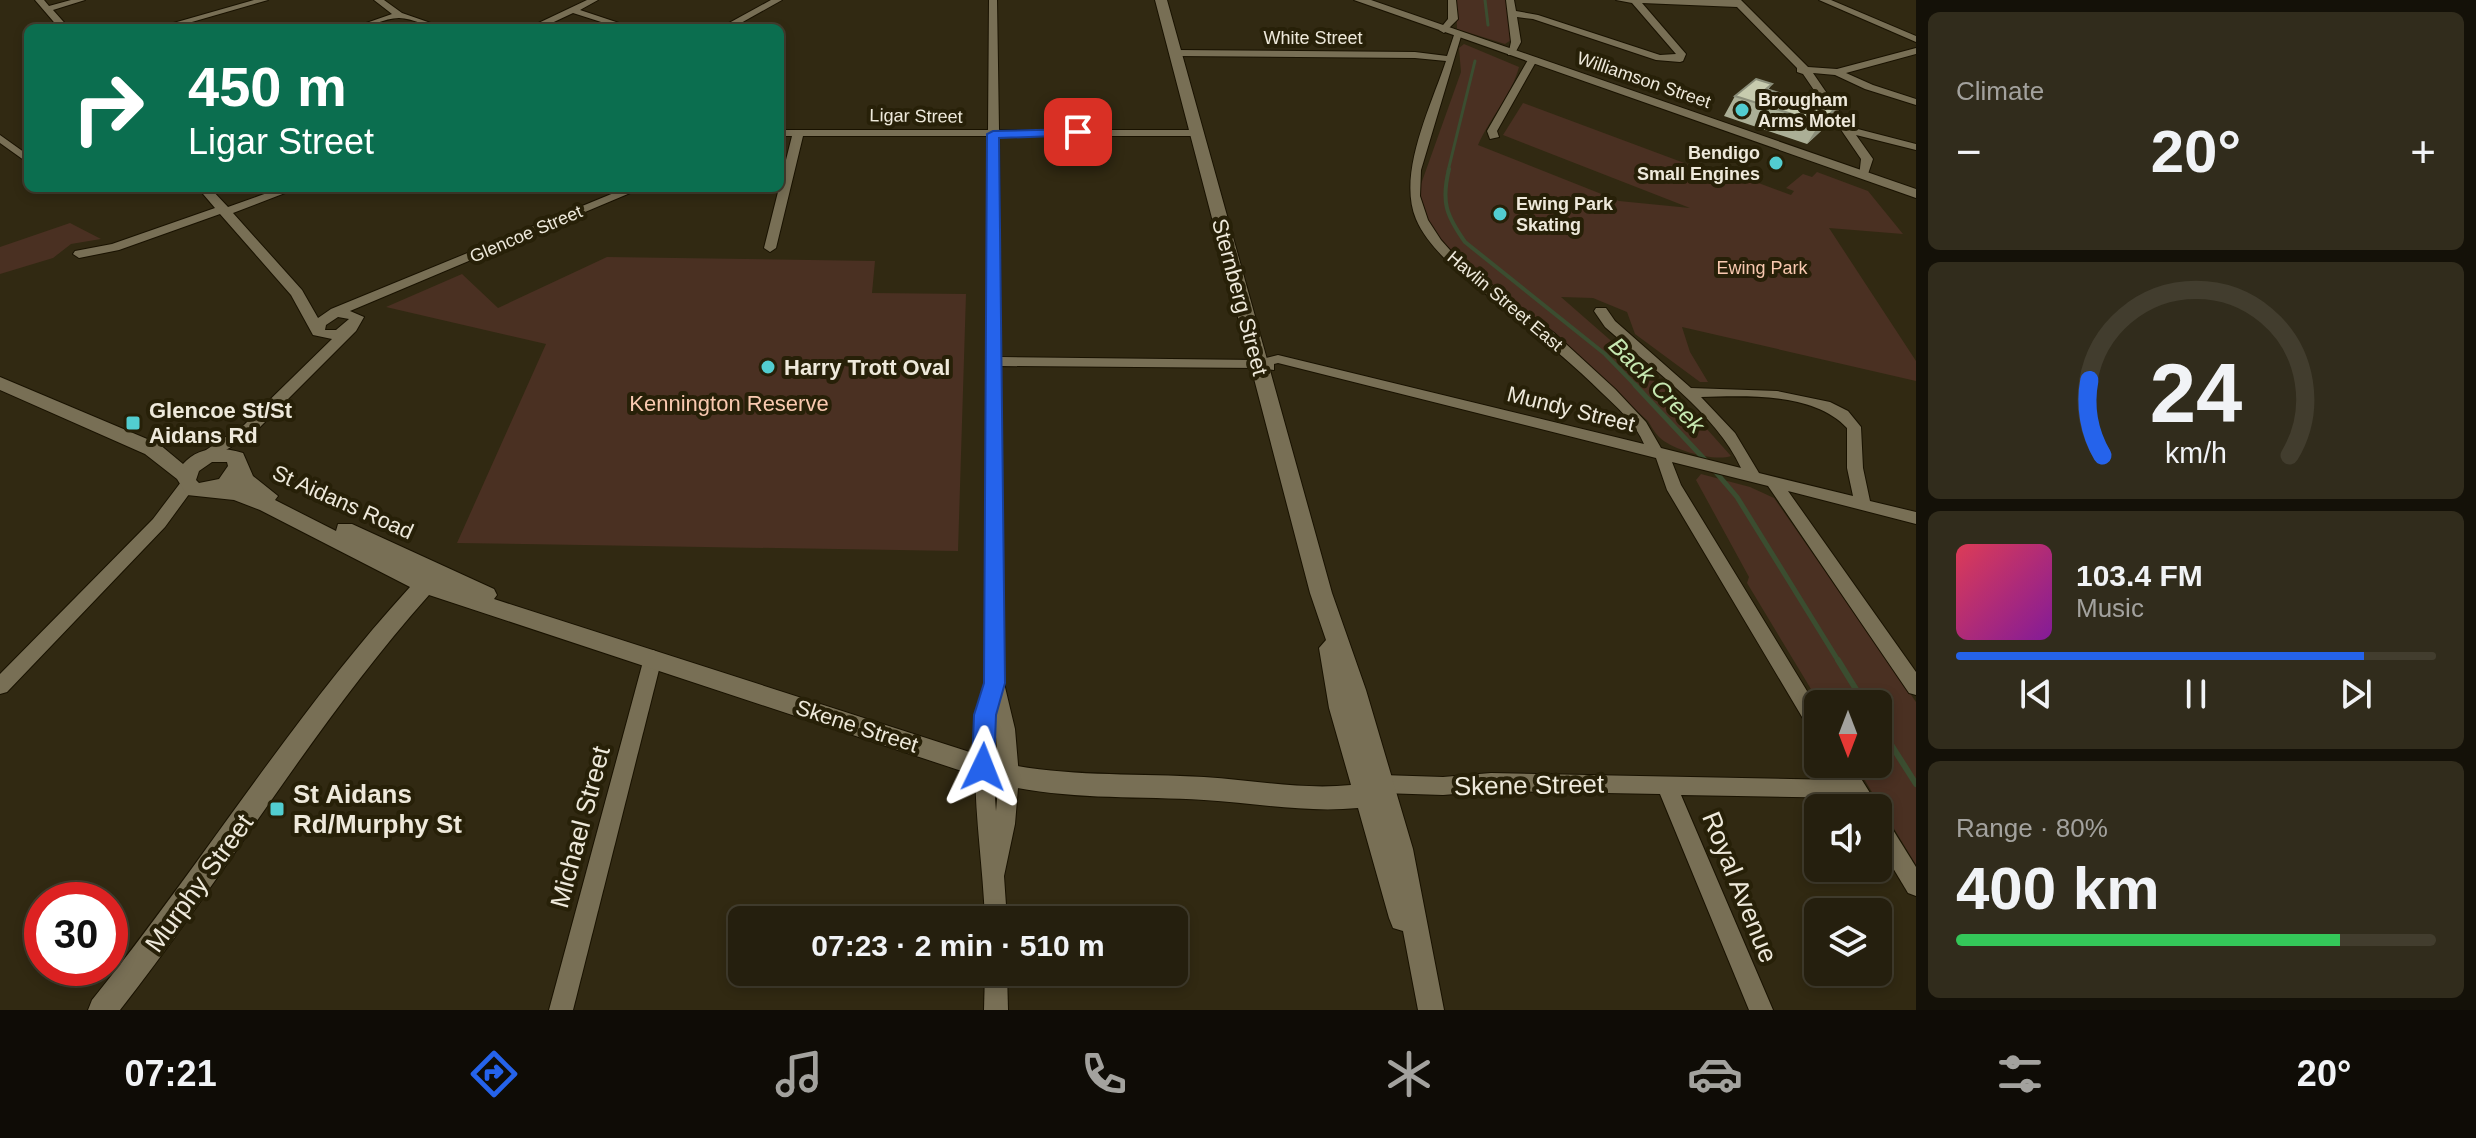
<!DOCTYPE html>
<meta charset="utf-8">
<style>
body{margin:0;font-family:Arial,sans-serif;background:#312c1c;color:#f1f3f6;height:100vh;display:flex;flex-direction:column;font-size:30px;white-space:nowrap}
*{box-sizing:border-box;margin:0}
p{font-size:26px;color:#a3a29e}
.icon{flex:none;width:44px;height:44px;fill:none;stroke:currentColor;stroke-width:2;stroke-linecap:round;stroke-linejoin:round}
.map{position:relative;flex:1;overflow:hidden}
.side{display:flex;flex-direction:column;gap:12px;padding:12px;background:#141108;width:560px}
.side>*{flex:none}
.banner{position:absolute;left:24px;top:24px;width:760px;height:168px;border-radius:12px;box-shadow:0 4px 12px #0003,0 0 0 2px #423d2e;background:#0b6e4f;color:#fff;overflow:hidden}
.needle{width:52px;rotate:180deg}
.fabs{position:absolute;left:1804px;top:690px;display:grid;gap:16px}
.fabs a{display:grid;place-items:center;width:88px;height:88px;border-radius:12px;background:#251f0e;box-shadow:0 4px 12px #0003,0 0 0 2px #423d2e;font-size:40px}
.speed{position:absolute;left:24px;top:882px;display:flex;gap:16px;font-size:40px;font-weight:700;text-align:center}
.speed>*{display:grid;place-content:center;width:104px;height:104px;border-radius:50%;background:#251f0e;box-shadow:0 4px 12px #0003,0 0 0 2px #423d2e;line-height:1}
.speed .limit{border:12px solid #d22;background:#fff;color:#111}
.pin{position:absolute;display:grid;place-items:center;width:68px;height:68px;color:#fff;margin:-34px;border-radius:16px;box-shadow:0 4px 12px #0006}
.me{position:absolute;width:88px;margin:-44px;rotate:2deg;stroke-linejoin:round;filter:drop-shadow(0 0 6px #0008)}
.turn{display:flex;align-items:center;gap:28px;height:168px;padding:0 32px;font-size:36px}
.turn .icon{width:104px;height:104px;stroke-width:2.5}
.turn b{display:block;font-size:56px;line-height:68px}
.big{font-size:60px;font-weight:700;line-height:1.1}
.side .widget{flex:1;display:flex;flex-direction:column;justify-content:center;gap:12px;min-width:0;padding:0 28px;border-radius:12px;background:#312c1c}
.side .dial{align-items:center;gap:0}
.dial svg{height:208px;overflow:visible;fill:none;stroke:#423d2e;stroke-width:7;stroke-linecap:round;text-anchor:middle}
.dial text{fill:#f1f3f6;stroke:none}
.song{display:flex;align-items:center;gap:24px}
.cover{width:96px;height:96px;border-radius:12px;background:linear-gradient(135deg,hsl(350 70% 55%),hsl(290 70% 35%))}
.played{height:8px;border-radius:4px;background:linear-gradient(90deg,#2563eb 85%,#423d2e 85%)}
.keys{display:flex;justify-content:space-around;direction:ltr}
.heat{display:flex;justify-content:space-between;align-items:center;font-size:44px;direction:ltr}
.charge{height:12px;border-radius:6px;background:linear-gradient(90deg,#34c759 80%,#423d2e 0)}
.trip{position:absolute;left:728px;top:906px;width:460px;height:80px;border-radius:12px;background:#251f0e;box-shadow:0 4px 12px #0003,0 0 0 2px #423d2e;font-weight:700;line-height:80px;text-align:center}
.dock{display:flex;height:128px;justify-content:space-around;align-items:center;background:#0f0c06;color:#a3a29e}
.dock .icon{width:56px;height:56px}
.dock .current{color:#2563eb}
.dock b{font-size:36px;color:#f1f3f6}
main{display:flex;flex:1;min-height:0}
.map>svg:first-child{display:block}
</style>
<main>
<div class="map">
<svg width="1916" height="1010" viewBox="0 0 1916 1010">
<rect width="100%" height="100%" fill="#312912"/>
<g fill="#4a3022">
<path d="M 1456,0 L 1506,0 L 1511,40 L 1505,44 L 1457,29 Z"/>
<path d="M 1464,44 L 1519,67 C 1512,94 1490,118 1478,145 L 1619,201 L 1690,208 L 1503,135 L 1523,103 L 1738,183 L 1745,178 L 1791,195 L 1794,191 L 1786,188 L 1803,174 L 1812,177 L 1817,172 L 1868,191 L 1903,234 L 1829,228 L 1916,361 L 1916,381 L 1682,327 L 1690,352 L 1708,382 L 1700,382 L 1635,334 L 1627,312 L 1593,298 L 1561,297 L 1689,409 L 1731,456 C 1714,462 1672,450 1659,437 C 1655,433 1651,426 1648,421 L 1549,332 L 1449,254 L 1422,215 L 1420,187 L 1461,72 L 1459,48 Z"/>
<path d="M 70,223 L 101,239 L 71,244 L 53,258 L 0,274 L 0,247 Z"/>
<path d="M 607,257 L 875,261 L 872,293 L 966,294 L 958,551 L 457,543 L 546,344 L 386,307 L 462,274 L 498,308 Z"/>
<path d="M 1701,474 L 1750,487 L 1774,498 L 1916,702 L 1916,865 L 1855,764 L 1878,764 L 1878,704 L 1820,704 L 1747,583 L 1749,577 L 1696,480 Z"/>
</g>
<g fill="none" stroke-linecap="round" stroke-linejoin="round">
<g stroke="#3b4d30" stroke-width="3">
<path d="M 1485,0 L 1488,25"/>
<path d="M 1448,171 L 1475,61"/>
</g>
<path stroke="#3b4d30" stroke-width="4" d="M 1449,169 C 1441,202 1446,215 1465,242 L 1605,354 L 1637,387"/>
<g stroke="#3b4d30" stroke-width="5">
<path d="M 1635,385 L 1707,462"/>
<path d="M 1714,470 L 1737,497 L 1839,662"/>
</g>
<g stroke="#3b4d30" stroke-width="6">
<path d="M 1838,660 L 1865,704"/>
<path d="M 1878,724 L 1916,784"/>
</g>
<g stroke="#191200" stroke-width="2">
<g id="minor">
<path d="M 35,0 L 44,0 L 49,6 L 71,0 L 85,0 L 53,10 L 69,28 L 59,28 Z"/>
<path d="M 254,0 L 268,0 L 171,28 L 156,28 Z"/>
<path d="M 374,0 L 384,0 L 402,13 L 445,28 C 428,28 413,18 399,18 C 384,18 369,28 352,28 L 392,14 Z"/>
<path d="M 587,0 L 598,0 L 580,10 L 634,28 L 620,28 L 573,13 L 541,28 L 528,28 Z"/>
<path d="M 771,0 L 782,0 L 732,28 L 720,28 Z"/>
<path d="M 989,0 L 997,0 L 999,130 L 1196,130 L 1201,133 L 1196,136 L 999,136 L 1001,357 L 1258,360 L 1278,355 L 1644,444 C 1636,424 1617,407 1601,392 C 1554,345 1500,308 1450,264 C 1437,251 1423,236 1416,219 C 1397,174 1431,106 1446,61 L 1415,58 L 1175,56 L 1170,53 L 1175,50 L 1415,52 L 1447,56 L 1454,35 L 1462,33 L 1421,170 L 1420,196 L 1428,220 L 1441,240 L 1458,259 L 1554,333 L 1615,389 L 1646,422 L 1661,448 L 1741,468 C 1716,413 1650,367 1605,327 L 1594,311 L 1596,308 L 1606,308 L 1615,321 L 1691,388 L 1777,391 L 1830,402 L 1848,411 L 1861,427 L 1863,468 L 1870,501 L 1916,512 L 1916,524 L 1788,491 L 1916,672 L 1916,695 L 1909,693 L 1768,486 L 1672,462 L 1681,485 L 1818,709 L 1818,734 L 1811,732 L 1667,490 L 1656,458 L 1278,363 L 1274,364 L 1274,370 L 1258,368 L 1001,366 L 1004,683 L 1015,729 L 1019,776 L 1015,824 L 1004,876 L 1007,920 L 985,920 C 982,838 964,764 986,683 L 988,136 L 803,136 L 776,248 L 770,252 L 764,248 L 792,136 L 780,136 L 780,130 L 988,130 ZM 1701,397 C 1746,396 1813,392 1847,428 L 1847,468 L 1853,496 L 1759,473 L 1735,433 ZM 995,724 L 999,776 L 996,811 L 993,771 Z"/>
<path d="M 1448,0 L 1456,0 L 1458,19 L 1444,33 L 1439,30 L 1448,19 Z"/>
<path d="M 1506,0 L 1514,0 L 1516,11 L 1538,15 L 1660,55 L 1676,54 L 1632,3 L 1616,0 L 1741,0 L 1808,67 L 1837,69 L 1916,48 L 1916,54 L 1846,73 L 1873,85 L 1916,99 L 1916,105 L 1865,89 L 1835,75 L 1813,73 L 1850,127 L 1916,144 L 1916,150 L 1856,135 L 1873,159 L 1867,177 L 1859,177 L 1861,159 L 1803,74 L 1797,72 L 1797,68 L 1737,7 L 1642,3 L 1686,54 L 1683,61 L 1680,62 L 1656,60 L 1533,19 L 1517,17 L 1521,42 L 1514,55 L 1508,55 L 1511,42 Z"/>
<path d="M 1819,0 L 1831,0 L 1916,36 L 1916,42 Z"/>
<path d="M 1529,58 L 1537,60 L 1497,131 L 1499,137 L 1490,139 L 1487,131 Z"/>
<path d="M 780,69 L 785,71 L 785,75 L 780,76 Z"/>
<path d="M 0,135 L 28,155 L 28,163 L 0,143 Z"/>
<path d="M 198,188 L 210,188 L 228,207 L 281,188 L 298,188 L 233,213 L 302,290 L 318,318 L 331,309 L 626,188 L 642,188 L 350,311 L 364,317 L 356,331 L 254,433 L 211,459 L 203,454 L 206,450 L 244,425 L 332,339 L 313,335 L 291,295 L 220,214 L 119,250 L 79,258 L 73,254 L 75,251 L 112,244 L 215,208 ZM 338,317 L 349,319 L 336,330 L 325,330 L 326,325 Z"/>
<path d="M 187,480 L 195,486 L 165,527 L 7,692 L 0,694 L 0,674 L 153,519 L 181,482 Z"/>
<path d="M 653,650 L 659,653 L 662,658 L 573,1010 L 549,1010 L 644,658 L 647,653 Z"/>
<path d="M 1831,764 L 1852,764 L 1875,801 L 1878,808 L 1857,808 L 1851,798 L 1681,795 L 1773,1010 L 1749,1010 L 1660,794 L 1491,791 L 1443,795 L 1382,793 L 1375,790 L 1372,784 L 1375,778 L 1382,775 L 1443,777 L 1491,773 L 1840,780 Z"/>
<path d="M 1878,814 L 1885,817 L 1916,867 L 1916,896 L 1908,893 L 1878,843 Z"/>
<path d="M 985,972 L 1007,972 L 1008,1010 L 984,1010 Z"/>
</g>
</g>
<g stroke="#191200" stroke-width="2">
<g id="tertiary">
<path d="M 1155,0 L 1167,0 L 1332,593 L 1366,690 L 1413,849 L 1444,1010 L 1418,1010 L 1403,931 L 1393,928 L 1389,918 L 1358,808 C 1306,813 1255,803 1204,800 C 1138,796 1072,800 1007,786 L 429,595 C 314,724 227,874 120,1010 L 88,1010 L 92,1000 C 201,865 293,715 410,587 L 260,510 L 234,500 L 187,495 L 177,479 L 145,454 L 0,390 L 0,377 L 159,444 L 183,464 C 199,446 221,446 243,453 L 253,476 L 278,496 L 275,500 L 336,531 L 338,524 L 352,524 L 494,589 L 497,595 L 494,599 L 1007,764 C 1072,777 1137,773 1204,777 C 1253,780 1302,790 1351,785 L 1329,708 L 1319,648 L 1326,640 L 1310,593 ZM 212,462 L 227,462 L 228,466 L 219,479 L 199,483 L 196,480 L 199,471 Z"/>
<path d="M 1354,0 L 1371,0 L 1916,189 L 1916,198 Z"/>
</g>
</g>
<use href="#minor" fill="#786f55" fill-rule="evenodd"/>
<use href="#tertiary" fill="#786f55" fill-rule="evenodd"/>
</g>
<path fill="#abaf96" d="M 1772,84 L 1768,90 L 1834,110 L 1821,131 L 1807,144 L 1724,116 L 1735,96 Z"/>
<path fill="#8b8e7a" d="M 1834,110 L 1821,131 L 1807,144 L 1820,123 Z"/>
<path fill="#c7cbae" stroke="#8b8e7a" stroke-width="2" d="M 1756,79 L 1772,84 L 1766,89 L 1834,110 L 1820,123 L 1735,96 Z"/>
<path fill="#2563eb" stroke="#184099" stroke-width="2" d="M 1078,129 L 1084,132 L 1083,135 L 999,138 L 1005,683 L 996,715 L 994,767 L 991,775 L 983,777 L 975,775 L 972,767 L 974,715 L 984,683 L 987,134 L 993,131 Z"/>
<g fill="#52cdd0" stroke="#272008" stroke-width="3">
<circle cx="1742" cy="110" r="8"/>
<circle cx="1776" cy="163" r="8"/>
<circle cx="1500" cy="214" r="8"/>
<circle cx="768" cy="367" r="8"/>
<rect x="125" y="415" width="16" height="16" rx="4"/>
<rect x="269" y="801" width="16" height="16" rx="4"/>
</g>
<g text-anchor="middle" dominant-baseline="central" stroke-width="8" stroke-linejoin="round" paint-order="stroke">
<g font-size="18" fill="#eee9db" stroke="#272008">
<text x="1313" y="38">White Street</text>
<text transform="translate(1644 80) rotate(19)">Williamson Street</text>
<text transform="translate(916 116) rotate(1)">Ligar Street</text>
<text transform="translate(526 234) rotate(-23)">Glencoe Street</text>
<text transform="translate(1505 301) rotate(40)">Havlin Street East</text>
</g>
<g font-size="18" font-weight="bold" fill="#eee9db" stroke="#272008" text-anchor="start">
<text x="1758" y="100">Brougham<tspan x="1758" dy="21">Arms Motel</tspan></text>
<text x="1760" y="153" text-anchor="end">Bendigo<tspan x="1760" dy="21">Small Engines</tspan></text>
<text x="1516" y="204">Ewing Park<tspan x="1516" dy="21">Skating</tspan></text>
</g>
<g font-size="18" fill="#f9c9b0" stroke="#272008">
<text x="1762" y="268">Ewing Park</text>
</g>
<g font-size="22" fill="#eee9db" stroke="#272008">
<text transform="translate(1240 297) rotate(75)">Sternberg Street</text>
<text transform="translate(1571 409) rotate(14)">Mundy Street</text>
<text transform="translate(343 502) rotate(24)">St Aidans Road</text>
<text transform="translate(857 726) rotate(18)">Skene Street</text>
</g>
<g font-size="22" font-weight="bold" fill="#eee9db" stroke="#272008" text-anchor="start">
<text x="784" y="367">Harry Trott Oval</text>
<text x="149" y="410">Glencoe St/St<tspan x="149" dy="25">Aidans Rd</tspan></text>
</g>
<g font-size="22" fill="#f9c9b0" stroke="#272008">
<text x="729" y="403">Kennington Reserve</text>
</g>
<g font-size="24" font-style="italic" fill="#c6e8b1" stroke="#272008">
<text transform="translate(1657 385) rotate(45)">Back Creek</text>
</g>
<g font-size="26" fill="#eee9db" stroke="#272008">
<text transform="translate(1529 785) rotate(-1)">Skene Street</text>
<text transform="translate(580 827) rotate(-75)">Michael Street</text>
<text transform="translate(199 883) rotate(-54)">Murphy Street</text>
<text transform="translate(1740 887) rotate(68)">Royal Avenue</text>
</g>
<g font-size="26" font-weight="bold" fill="#eee9db" stroke="#272008" text-anchor="start">
<text x="293" y="794">St Aidans<tspan x="293" dy="30">Rd/Murphy St</tspan></text>
</g>
</g>
</svg>
<div class="fabs">
<a><svg class="needle" viewBox="-14 -14 28 28"><path d="M0-13l5 13h-10z" fill="#e53935"/><path d="M0 13l5-13h-10z" fill="#a3a29e"/></svg></a>
<a><svg class="icon" aria-label="sound" viewBox="0 0 24 24"><path d="M4 9h4l5-4v14l-5-4H4zM17 9q2 3 0 6"/></svg></a>
<a><svg class="icon" aria-label="layers" viewBox="0 0 24 24"><path d="M12 4l9 5-9 5-9-5zM3 14l9 5 9-5"/></svg></a>
</div>
<div class="speed"><div class="limit">30</div></div>
<div class="pin" style="left:1078px;top:132px;background:#d93025"><svg class="icon" aria-label="arrive" viewBox="0 0 24 24"><path d="M6 21V4h12l-3 4 3 4H6"/></svg></div>
<svg class="me" style="left:983px;top:767px" viewBox="-20 -20 40 40"><path d="M0-17L14 15 0 8-14 15z" fill="#2563eb" stroke="#fff" stroke-width="4"/></svg>
<div class="trip">07:23 · 2 min · 510 m</div>
<div class="banner">
<div class="turn"><svg class="icon" aria-label="right" viewBox="0 0 24 24"><path d="M7 20v-9h11M14 6l5 5-5 5"/></svg><div><b>450 m</b>Ligar Street</div></div>
</div>
</div>
<section class="side">
<div class="widget"><p>Climate</p>
<div class="heat"><a>−</a><b class="big">20°</b><a>+</a></div>
</div>
<div class="widget dial"><svg viewBox="0 0 100 80">
<path d="M14 69A42 42 0 1 1 86 69"/>
<path d="M14 69A42 42 0 0 1 9 40" stroke="#2563eb"/>
<text x="50" y="56" font-size="32" font-weight="700">24</text>
<text x="50" y="72" font-size="11">km/h</text>
</svg></div>
<div class="widget">
<div class="song"><i class="cover"></i><div><b>103.4 FM</b><p>Music</p></div></div>
<div class="played"></div>
<div class="keys"><svg class="icon" aria-label="previous" viewBox="0 0 24 24"><path d="M18 5L8 12l10 7zM5 5v14"/></svg><svg class="icon" aria-label="pause" viewBox="0 0 24 24"><path d="M8 5v14M16 5v14"/></svg><svg class="icon" aria-label="next" viewBox="0 0 24 24"><path d="M6 5l10 7-10 7zM19 5v14"/></svg></div>
</div>
<div class="widget"><p>Range · 80%</p><b class="big">400 km</b><div class="charge"></div></div>
</section>
</main>
<nav class="dock">
<b>07:21</b>
<svg class="icon current" aria-label="directions" viewBox="0 0 24 24"><path d="M12 3l9 9-9 9-9-9zM9 14v-3h6M13 9l2 2-2 2"/></svg>
<svg class="icon" aria-label="music" viewBox="0 0 24 24"><path d="M9 18V5l10-2v13"/><circle cx="6" cy="18" r="3"/><circle cx="16" cy="16" r="3"/></svg>
<svg class="icon" aria-label="phone" viewBox="0 0 24 24"><path d="M5 4h4l2 5-3 2q2 4 5 5l2-3 5 2v4C11 20 4 13 5 4z"/></svg>
<svg class="icon" aria-label="climate" viewBox="0 0 24 24"><path d="M12 3v18M4 7l16 10M4 17L20 7"/></svg>
<svg class="icon" aria-label="car" viewBox="0 0 24 24"><path d="M5 17H2v-5l4-1 3-4h7l3 4 3 1v5h-3M9 17h6M6 11h13"/><circle cx="7" cy="17" r="2"/><circle cx="17" cy="17" r="2"/></svg>
<svg class="icon" aria-label="filters" viewBox="0 0 24 24"><path d="M4 7h16M4 17h16"/><circle cx="9" cy="7" r="2"/><circle cx="15" cy="17" r="2"/></svg>
<b>20°</b>
</nav>
